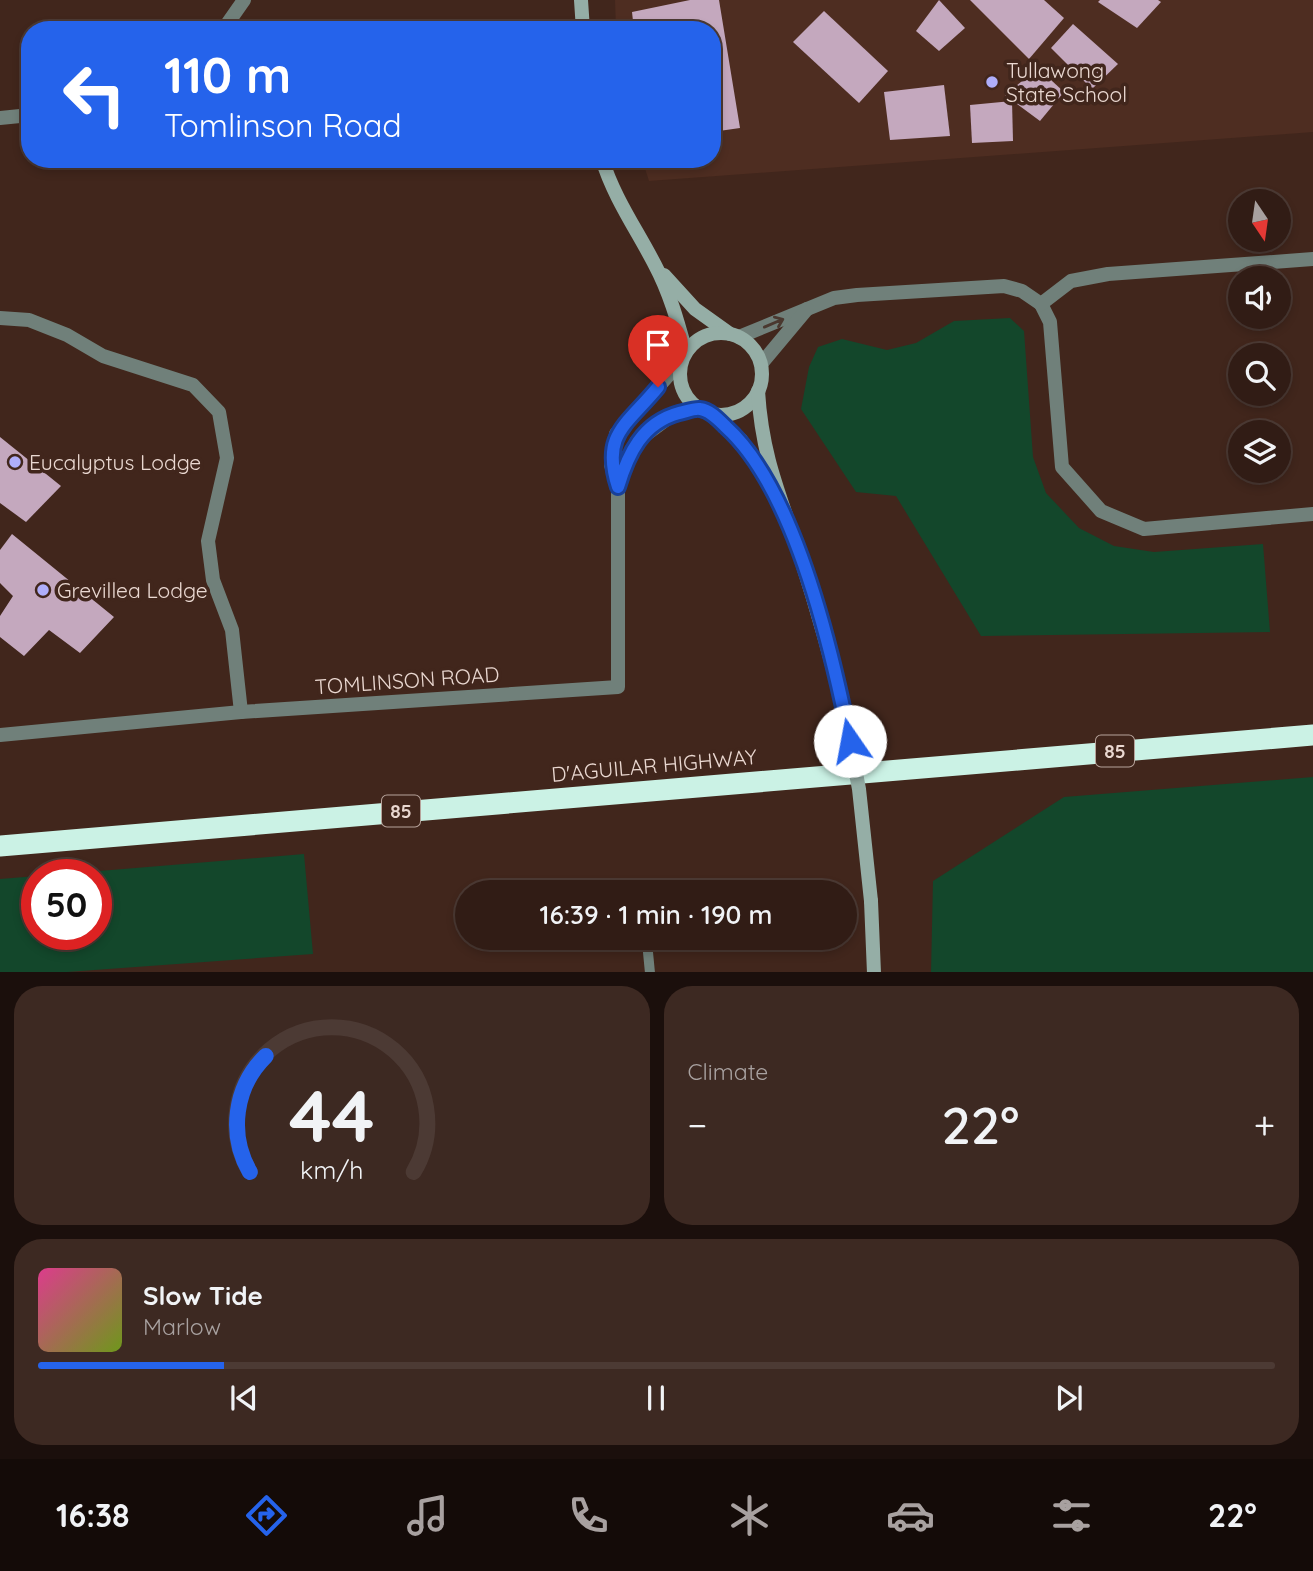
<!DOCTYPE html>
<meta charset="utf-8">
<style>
body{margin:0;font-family:Quicksand,sans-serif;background:#3d2922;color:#f1f3f6;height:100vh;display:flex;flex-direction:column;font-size:26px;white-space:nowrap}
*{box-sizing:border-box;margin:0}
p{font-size:23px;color:#a8a1a0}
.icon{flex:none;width:38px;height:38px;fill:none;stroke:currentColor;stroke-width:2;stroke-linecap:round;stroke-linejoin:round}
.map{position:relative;height:972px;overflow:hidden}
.side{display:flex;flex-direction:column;gap:14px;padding:14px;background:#1b0f0c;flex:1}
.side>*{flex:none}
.hud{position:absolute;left:21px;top:21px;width:700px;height:147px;border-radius:28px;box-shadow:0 4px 10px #0003,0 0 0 2px #4c3a34;background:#2563eb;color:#fff;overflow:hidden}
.needle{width:46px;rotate:167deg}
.tools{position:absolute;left:1228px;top:189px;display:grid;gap:14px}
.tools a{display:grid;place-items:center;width:63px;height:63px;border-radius:50%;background:#311c15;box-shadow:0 4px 10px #0003,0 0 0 2px #4c3a34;font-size:35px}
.speed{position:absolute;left:21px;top:859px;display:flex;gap:14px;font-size:35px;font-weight:700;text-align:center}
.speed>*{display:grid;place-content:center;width:91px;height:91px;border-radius:50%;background:#311c15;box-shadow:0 4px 10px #0003,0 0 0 2px #4c3a34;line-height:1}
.speed .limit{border:10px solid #d22;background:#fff;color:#111}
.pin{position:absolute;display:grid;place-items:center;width:60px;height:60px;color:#fff;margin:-72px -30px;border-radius:50% 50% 50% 0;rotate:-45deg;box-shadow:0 0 7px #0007}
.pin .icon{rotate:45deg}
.me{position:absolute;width:77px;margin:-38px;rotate:348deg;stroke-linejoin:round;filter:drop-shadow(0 0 5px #0008)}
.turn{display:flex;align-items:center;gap:24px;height:147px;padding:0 28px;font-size:32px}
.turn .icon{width:91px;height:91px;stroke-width:2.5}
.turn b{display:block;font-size:49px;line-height:60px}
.big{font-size:52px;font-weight:600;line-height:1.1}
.side .tile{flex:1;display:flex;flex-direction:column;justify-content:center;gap:10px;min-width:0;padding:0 24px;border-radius:28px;background:#3d2922}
.side .dial{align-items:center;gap:0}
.dial svg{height:182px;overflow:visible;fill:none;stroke:#4c3a34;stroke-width:7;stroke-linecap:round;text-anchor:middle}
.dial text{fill:#f1f3f6;stroke:none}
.song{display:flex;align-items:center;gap:21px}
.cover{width:84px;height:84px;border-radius:10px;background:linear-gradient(135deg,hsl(330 70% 55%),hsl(80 70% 35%))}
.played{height:7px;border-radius:4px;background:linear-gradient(90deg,#2563eb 15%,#4c3a34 15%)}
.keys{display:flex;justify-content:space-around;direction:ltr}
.heat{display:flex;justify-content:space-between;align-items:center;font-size:38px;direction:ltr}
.side .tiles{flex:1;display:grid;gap:14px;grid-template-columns:1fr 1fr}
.tile:last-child{grid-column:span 2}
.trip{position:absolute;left:455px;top:880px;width:402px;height:70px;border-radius:35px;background:#311c15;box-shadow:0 4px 10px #0003,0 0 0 2px #4c3a34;font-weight:600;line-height:70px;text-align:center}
.dock{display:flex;height:112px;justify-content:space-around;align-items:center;background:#140b08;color:#a8a1a0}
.dock .icon{width:49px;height:49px}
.dock .selected{color:#2563eb}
.dock b{font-size:32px;color:#f1f3f6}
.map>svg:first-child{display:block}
</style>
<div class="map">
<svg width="1313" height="973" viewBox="0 0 1313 973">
<rect width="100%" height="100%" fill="#41261c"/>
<path fill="#4e2d21" d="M 615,0 L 1313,0 L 1313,132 L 649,181 L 642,159 L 712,159 L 712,30 L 616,30 Z"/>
<g fill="#13472b">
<path d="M 1010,318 L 1024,331 L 1033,457 L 1046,493 L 1079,528 L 1114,546 L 1154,552 L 1263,544 L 1270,632 L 981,636 L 896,496 L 856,492 L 801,409 L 809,367 L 818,347 L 842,339 L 887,350 L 916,343 L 954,321 Z"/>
<path d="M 1313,777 L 1313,972 L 931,972 L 933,881 L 1064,797 Z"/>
<path d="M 304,854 L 313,954 L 67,972 L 0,972 L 0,879 L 37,876 L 37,934 L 96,934 L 96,875 L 51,875 Z"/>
</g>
<g fill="#c4a8be">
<path d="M 690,0 L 719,0 L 740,128 L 712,132 L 712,30 L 634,30 L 632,12 Z"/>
<path d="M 939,0 L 965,28 L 939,51 L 916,31 Z"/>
<path d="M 970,0 L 1044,0 L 1064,18 L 1029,59 Z"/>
<path d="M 1100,0 L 1158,0 L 1161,2 L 1137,28 L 1098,2 Z"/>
<path d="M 824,11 L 888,71 L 859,103 L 793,42 Z"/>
<path d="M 1073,24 L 1118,64 L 1092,89 L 1051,48 Z"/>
<path d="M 1038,68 L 1064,92 L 1040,121 L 1005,95 Z"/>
<path d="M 944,85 L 950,136 L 890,140 L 884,92 Z"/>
<path d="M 1012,101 L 1013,141 L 972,143 L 970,105 Z"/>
<path d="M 0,437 L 61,486 L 26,522 L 0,503 Z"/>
<path d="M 12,534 L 114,617 L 80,653 L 49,630 L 24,656 L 0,637 L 0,616 L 13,596 L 0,583 L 0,550 Z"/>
</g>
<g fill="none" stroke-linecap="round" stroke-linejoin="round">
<path stroke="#70807a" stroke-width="10" d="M 647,942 L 650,973"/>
<g stroke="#70807a" stroke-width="14">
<path d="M 223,30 L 244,0"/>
<path d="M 0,118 L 30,115"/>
<path d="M 1041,304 L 1050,322 L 1062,467 L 1101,511 L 1144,529 L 1313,514"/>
<path d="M 0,318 L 29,320 L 67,335 L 103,356 L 193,385 L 219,412 L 227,458 L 208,541 L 213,580 L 232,630 L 241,712"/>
<path d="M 739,337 L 834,298 L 857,295 L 1004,286 L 1022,291 L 1041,304 L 1071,281 L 1108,274 L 1313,259"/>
<path d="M 761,364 L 807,309"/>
<path d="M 618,487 L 611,465 L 616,434 L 682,360"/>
<path d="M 0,735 L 241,712 L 618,687 L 618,487 L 636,442 L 671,416 L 699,408"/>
</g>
<g stroke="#95aea6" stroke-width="14">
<path d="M 581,0 L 583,30"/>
<path d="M 602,159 C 614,198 637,230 655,265 C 670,293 678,323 686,352"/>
<path d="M 664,275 L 695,309 L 730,334"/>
<circle cx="721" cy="374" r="41"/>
<path d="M 758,391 C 762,457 780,495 800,556 C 817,609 832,662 845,716"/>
<path d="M 712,414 L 741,440 L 769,481"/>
<path d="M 871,901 L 874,973"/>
</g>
<path stroke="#cbf2e5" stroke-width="21" d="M 0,846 L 1313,735"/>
<path stroke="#95aea6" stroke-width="14" d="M 845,716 L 859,789 L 871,901"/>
</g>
<defs><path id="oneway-shaft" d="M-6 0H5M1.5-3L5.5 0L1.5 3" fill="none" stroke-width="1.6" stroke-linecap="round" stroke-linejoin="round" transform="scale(1.75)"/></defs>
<use stroke="#4a382f" href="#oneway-shaft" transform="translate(774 323) rotate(-23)"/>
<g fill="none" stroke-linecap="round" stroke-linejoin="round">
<g stroke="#184099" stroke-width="18">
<path id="route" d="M 658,387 C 627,425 601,434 618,487 C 628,454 642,423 679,413 C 685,412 694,408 700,409 C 710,410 719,420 726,427 C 795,489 832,650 850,741"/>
</g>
<use href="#route" stroke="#2563eb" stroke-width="12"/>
</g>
<g fill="#afaefa" stroke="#41261c" stroke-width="2.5">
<circle cx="992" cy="82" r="7"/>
<circle cx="15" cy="462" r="7"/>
<circle cx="43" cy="590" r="7"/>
</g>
<g text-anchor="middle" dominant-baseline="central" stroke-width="7" stroke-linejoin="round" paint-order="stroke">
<g fill="#41261c" stroke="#b7a39b" stroke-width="2">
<rect x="1096" y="735.5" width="38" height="31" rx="5"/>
<rect x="382" y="795.5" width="38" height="31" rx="5"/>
</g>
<g font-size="19" font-weight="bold" fill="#ead8d1">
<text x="1115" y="751">85</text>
<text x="401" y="811">85</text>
</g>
<g font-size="21" fill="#ead8d1" stroke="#41261c" text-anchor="start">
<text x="1006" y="70">Tullawong<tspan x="1006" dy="24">State School</tspan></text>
<text x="29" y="462">Eucalyptus Lodge</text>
<text x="57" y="590">Grevillea Lodge</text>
</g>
<g font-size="21" fill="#ead8d1" stroke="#41261c">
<text transform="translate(407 680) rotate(-4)">TOMLINSON ROAD</text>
<text transform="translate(654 765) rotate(-5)">D'AGUILAR HIGHWAY</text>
</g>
</g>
</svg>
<div class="tools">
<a><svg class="needle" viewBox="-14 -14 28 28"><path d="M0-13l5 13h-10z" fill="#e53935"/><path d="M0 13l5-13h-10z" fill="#a8a1a0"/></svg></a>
<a><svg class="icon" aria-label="sound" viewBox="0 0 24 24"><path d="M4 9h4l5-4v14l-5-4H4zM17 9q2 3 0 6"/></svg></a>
<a><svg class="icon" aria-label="search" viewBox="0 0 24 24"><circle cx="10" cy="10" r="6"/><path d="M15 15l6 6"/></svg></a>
<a><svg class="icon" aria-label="layers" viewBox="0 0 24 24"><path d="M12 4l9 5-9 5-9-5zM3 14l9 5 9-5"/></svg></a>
</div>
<div class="speed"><div class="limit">50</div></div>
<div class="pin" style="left:658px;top:387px;background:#d93025"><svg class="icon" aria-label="arrive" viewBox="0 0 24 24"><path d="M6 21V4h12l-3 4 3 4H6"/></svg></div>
<svg class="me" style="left:850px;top:741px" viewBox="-20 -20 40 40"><circle r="19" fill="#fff"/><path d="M0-13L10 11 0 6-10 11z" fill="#2563eb"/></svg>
<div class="trip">16:39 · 1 min · 190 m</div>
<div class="hud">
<div class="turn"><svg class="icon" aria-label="left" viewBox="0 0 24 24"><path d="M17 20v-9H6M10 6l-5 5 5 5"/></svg><div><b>110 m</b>Tomlinson Road</div></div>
</div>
</div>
<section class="side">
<div class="tiles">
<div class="tile dial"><svg viewBox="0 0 100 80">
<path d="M14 69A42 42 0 1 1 86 69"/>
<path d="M14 69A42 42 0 0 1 21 18" stroke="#2563eb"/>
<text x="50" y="56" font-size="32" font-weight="700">44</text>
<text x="50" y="72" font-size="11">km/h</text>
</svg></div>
<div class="tile"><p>Climate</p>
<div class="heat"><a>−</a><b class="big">22°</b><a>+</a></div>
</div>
<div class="tile">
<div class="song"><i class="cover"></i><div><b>Slow Tide</b><p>Marlow</p></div></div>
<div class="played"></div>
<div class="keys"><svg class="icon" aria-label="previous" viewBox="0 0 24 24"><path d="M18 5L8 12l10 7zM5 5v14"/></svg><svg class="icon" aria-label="pause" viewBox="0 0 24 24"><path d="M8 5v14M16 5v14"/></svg><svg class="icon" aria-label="next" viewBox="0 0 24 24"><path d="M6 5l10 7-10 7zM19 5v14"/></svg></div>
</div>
</div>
</section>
<nav class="dock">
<b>16:38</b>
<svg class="icon selected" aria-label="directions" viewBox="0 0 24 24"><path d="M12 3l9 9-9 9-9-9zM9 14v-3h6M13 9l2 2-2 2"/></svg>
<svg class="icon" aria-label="music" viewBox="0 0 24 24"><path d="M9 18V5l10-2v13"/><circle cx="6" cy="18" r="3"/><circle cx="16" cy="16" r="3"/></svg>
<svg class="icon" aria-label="phone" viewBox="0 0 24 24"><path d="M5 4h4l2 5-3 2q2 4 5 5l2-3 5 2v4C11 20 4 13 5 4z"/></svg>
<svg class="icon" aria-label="climate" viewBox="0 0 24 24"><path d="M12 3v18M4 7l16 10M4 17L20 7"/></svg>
<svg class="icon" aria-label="car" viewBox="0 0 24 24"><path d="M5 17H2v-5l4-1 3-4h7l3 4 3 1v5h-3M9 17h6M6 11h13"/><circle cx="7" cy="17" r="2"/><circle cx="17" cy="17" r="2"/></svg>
<svg class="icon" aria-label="filters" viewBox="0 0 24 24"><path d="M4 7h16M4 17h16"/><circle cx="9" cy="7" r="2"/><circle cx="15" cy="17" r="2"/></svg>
<b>22°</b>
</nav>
